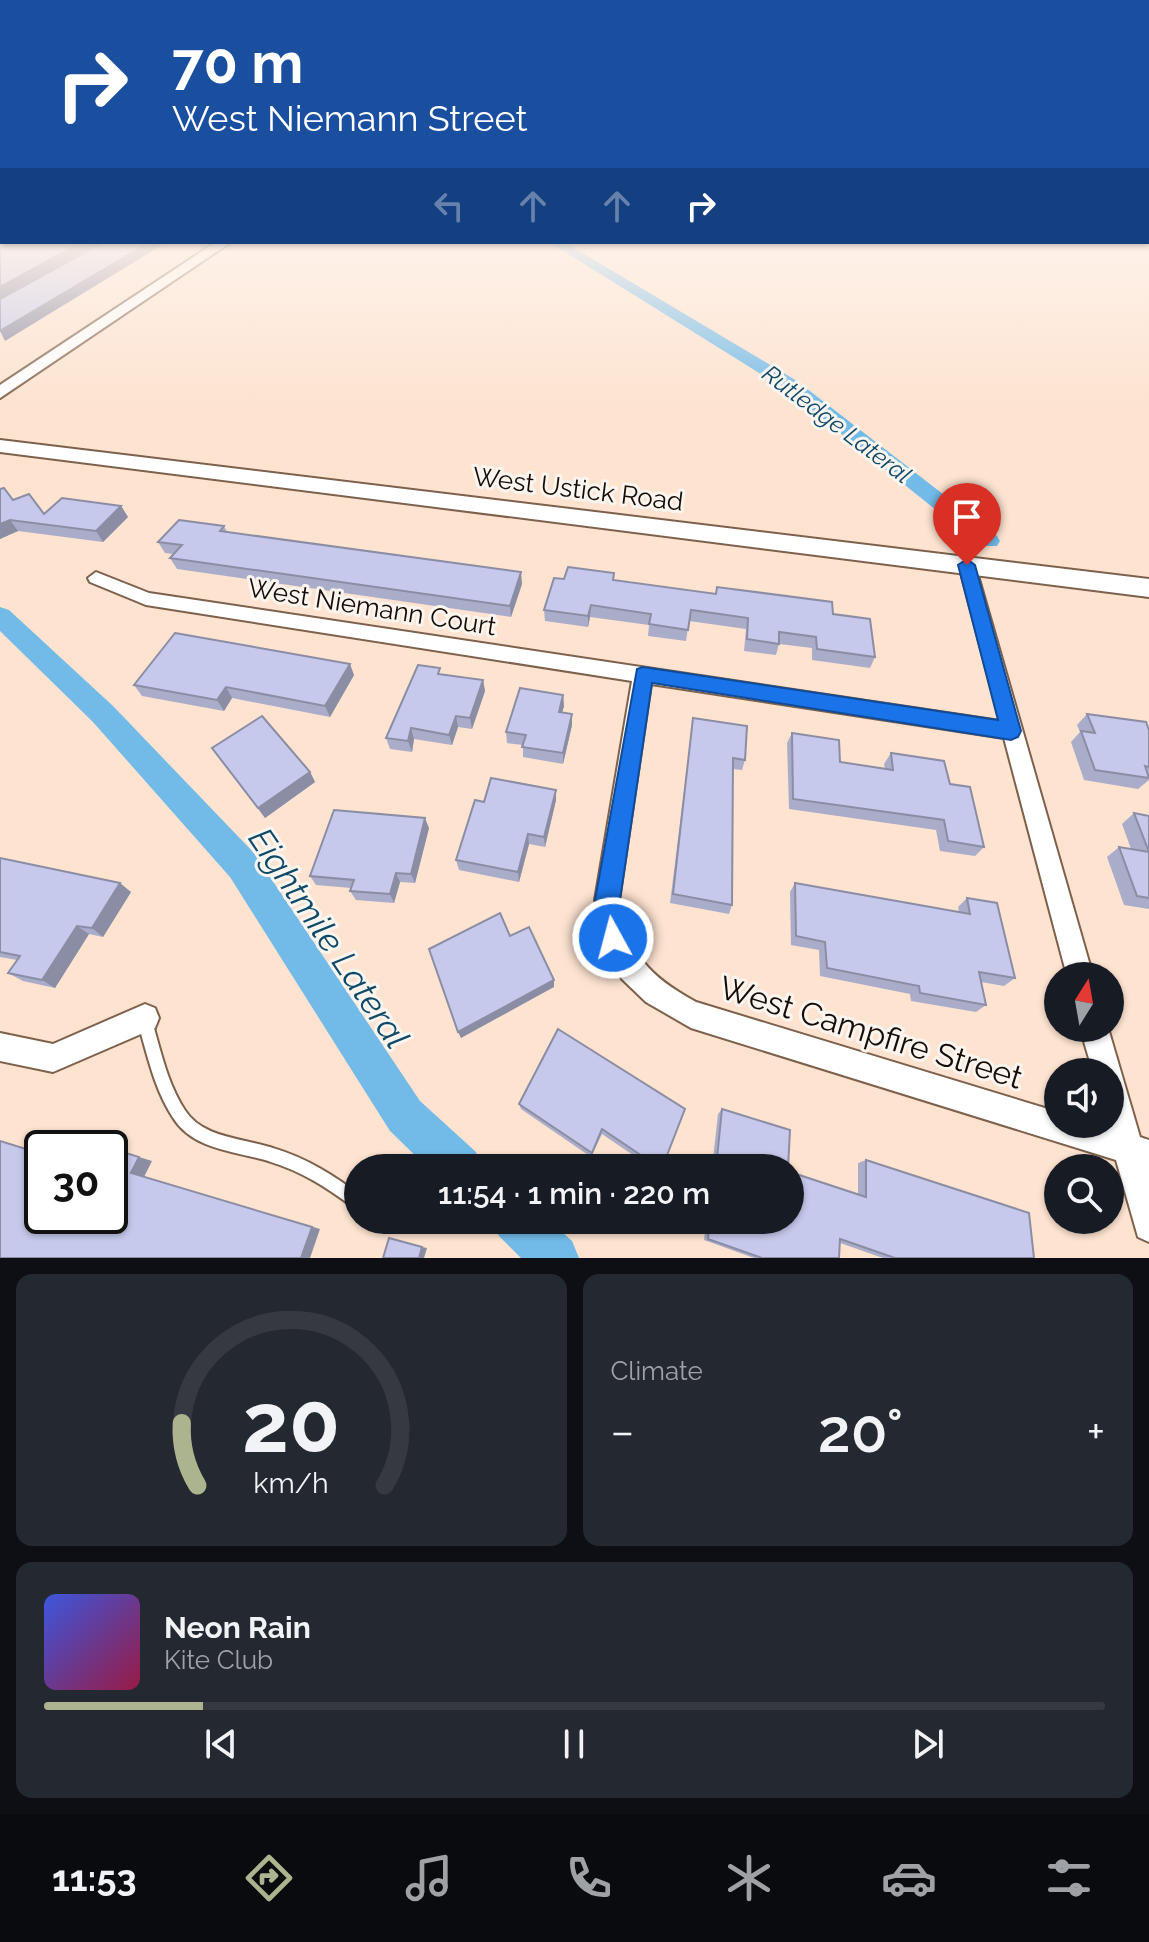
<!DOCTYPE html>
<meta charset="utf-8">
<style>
body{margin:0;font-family:Raleway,sans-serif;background:#242831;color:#f1f3f6;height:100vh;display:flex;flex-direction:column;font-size:30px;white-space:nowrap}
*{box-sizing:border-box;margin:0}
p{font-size:26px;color:#9ea1a6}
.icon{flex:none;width:44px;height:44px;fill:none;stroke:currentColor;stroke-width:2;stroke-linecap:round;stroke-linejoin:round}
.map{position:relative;height:1258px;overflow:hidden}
.side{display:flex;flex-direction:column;gap:16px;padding:16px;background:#0d0f14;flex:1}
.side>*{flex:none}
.top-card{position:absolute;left:0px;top:0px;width:1150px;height:244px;box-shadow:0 2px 6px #0004;background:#1a4fa0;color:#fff;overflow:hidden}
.needle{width:52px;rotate:11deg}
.fabs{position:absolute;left:1044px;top:962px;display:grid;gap:16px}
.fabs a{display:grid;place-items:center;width:80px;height:80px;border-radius:50%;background:#171b24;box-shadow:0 2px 6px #0004;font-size:40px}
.speed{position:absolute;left:24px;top:1130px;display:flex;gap:16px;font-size:40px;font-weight:700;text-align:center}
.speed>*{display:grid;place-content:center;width:104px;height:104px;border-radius:50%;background:#171b24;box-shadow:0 2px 6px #0004;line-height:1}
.speed .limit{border:4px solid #111;border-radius:12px;background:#fff;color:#111}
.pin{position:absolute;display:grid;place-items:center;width:68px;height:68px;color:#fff;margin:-82px -34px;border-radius:50% 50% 50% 0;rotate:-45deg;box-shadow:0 0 8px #0007}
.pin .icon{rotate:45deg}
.me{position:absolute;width:88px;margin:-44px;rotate:353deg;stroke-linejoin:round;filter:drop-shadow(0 0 6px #0008)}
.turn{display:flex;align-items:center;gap:28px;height:168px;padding:0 40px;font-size:36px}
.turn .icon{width:104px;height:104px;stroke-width:2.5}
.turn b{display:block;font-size:56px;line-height:68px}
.lanes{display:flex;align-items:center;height:76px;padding:0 40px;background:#0003;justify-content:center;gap:40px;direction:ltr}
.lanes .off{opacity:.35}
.big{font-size:60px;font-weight:600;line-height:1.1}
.side .widget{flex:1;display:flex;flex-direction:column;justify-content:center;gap:12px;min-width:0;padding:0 28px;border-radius:16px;background:#242831}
.side .dial{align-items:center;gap:0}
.dial svg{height:208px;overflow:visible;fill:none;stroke:#363941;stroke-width:7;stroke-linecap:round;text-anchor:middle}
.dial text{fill:#f1f3f6;stroke:none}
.song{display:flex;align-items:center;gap:24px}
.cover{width:96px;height:96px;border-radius:12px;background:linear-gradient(135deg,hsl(230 70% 55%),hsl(340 70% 35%))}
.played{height:8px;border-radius:4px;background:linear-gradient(90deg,#abb48e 15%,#363941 15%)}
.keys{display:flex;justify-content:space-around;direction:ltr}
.heat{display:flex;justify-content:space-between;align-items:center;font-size:44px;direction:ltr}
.side .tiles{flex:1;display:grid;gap:16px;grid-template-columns:1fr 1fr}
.widget:last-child{grid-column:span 2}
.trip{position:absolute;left:344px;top:1154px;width:460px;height:80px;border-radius:40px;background:#171b24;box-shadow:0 2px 6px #0004;font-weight:600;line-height:80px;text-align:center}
.tabs{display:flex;height:128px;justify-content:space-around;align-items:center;background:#090b0e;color:#9ea1a6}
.tabs .icon{width:56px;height:56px}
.tabs .active{color:#abb48e}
.tabs b{font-size:36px;color:#f1f3f6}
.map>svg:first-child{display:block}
</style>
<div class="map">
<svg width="1149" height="1258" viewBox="0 0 1149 1258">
<rect width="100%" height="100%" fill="#fde3d0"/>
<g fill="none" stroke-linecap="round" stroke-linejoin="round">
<g fill="#72bbe8" fill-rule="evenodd">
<path d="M 549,242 L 564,242 L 797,381 L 997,536 L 1000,541 L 997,546 L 981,546 L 785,389 Z"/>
<path d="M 0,607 L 9,610 L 113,706 L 254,853 L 420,1101 L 476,1152 L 482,1168 L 428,1168 L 390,1131 L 230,877 L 93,722 L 0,631 Z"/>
<path d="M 492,1220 L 549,1220 L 572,1241 L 579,1258 L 521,1258 L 499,1236 Z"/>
</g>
<g stroke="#7d614c" stroke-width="18">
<path id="service" d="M 145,1022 C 154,1053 161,1087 179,1114 C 198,1145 243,1145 272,1155 C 305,1165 331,1182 358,1202"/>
</g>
<g stroke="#7d614c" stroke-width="4">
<g id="minor">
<path d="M 967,559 L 975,565 L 1093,976 L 1067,976 L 1004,738 L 651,684 L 619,900 C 630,955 647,975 696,1002 L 1058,1112 L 1058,1124 L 1097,1124 L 1107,1127 L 1106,1124 L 1110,1124 L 1110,1072 L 1093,1072 L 1080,1028 L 1108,1028 L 1140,1137 L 1149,1140 L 1149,1242 L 1138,1237 L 1116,1160 L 691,1028 L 646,1002 L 622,979 L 614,966 L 598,922 L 595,900 L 632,681 L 146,605 L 90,582 L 88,578 L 96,572 L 149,593 L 1000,721 L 959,565 Z"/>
<path d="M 145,1004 L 155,1008 L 159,1018 L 155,1028 L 53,1072 L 0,1061 L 0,1033 L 53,1044 Z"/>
</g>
</g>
<g stroke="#7d614c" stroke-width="4">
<g id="secondary">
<path d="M 216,242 L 231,242 L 0,398 L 0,385 Z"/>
<path d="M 0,440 L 1149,579 L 1149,597 L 0,452 Z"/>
</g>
</g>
<use href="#service" stroke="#fff" stroke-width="14"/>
<use href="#minor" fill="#fff" fill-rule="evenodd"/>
<use href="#secondary" fill="#fff" fill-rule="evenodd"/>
</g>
<g fill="#aaadca">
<path d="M 13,500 L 44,514 L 121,506 L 128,517 L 103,542 L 18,531 L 0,539 Z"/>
<path d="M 224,526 L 227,532 L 522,584 L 511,617 L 177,569 L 170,558 L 173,554 L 165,553 L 158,542 Z"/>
<path d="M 614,573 L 614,580 L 716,594 L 717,587 L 833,614 L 875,657 L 870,668 L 812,660 L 812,648 L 779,644 L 776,655 L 744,651 L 746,629 L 689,621 L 686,641 L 648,636 L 649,625 L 590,617 L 588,627 L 545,621 L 544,610 L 564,579 Z"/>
<path d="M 442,674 L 483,680 L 485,691 L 472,729 L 458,727 L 452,745 L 414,739 L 412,752 L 390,749 L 386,738 Z"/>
<path d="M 354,675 L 330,717 L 232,698 L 224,711 L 142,696 L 134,685 Z"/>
<path d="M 563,695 L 564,706 L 562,713 L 572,725 L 563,764 L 523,757 L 523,745 L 507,743 L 506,732 Z"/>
<path d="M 1087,714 L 1149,730 L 1149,780 L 1138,789 L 1084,780 L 1071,742 L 1080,732 L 1077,725 Z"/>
<path d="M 693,718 L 745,760 L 742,770 L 733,769 L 732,905 L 729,914 L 670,903 Z"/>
<path d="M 792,733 L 840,762 L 885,769 L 884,764 L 891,753 L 950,784 L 984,847 L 975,856 L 940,851 L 936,830 L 789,809 L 787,743 Z"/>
<path d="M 212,748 L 310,772 L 315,782 L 265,818 Z"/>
<path d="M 556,790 L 556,800 L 545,847 L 529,844 L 519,882 L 459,870 L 456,860 L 484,802 Z"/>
<path d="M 1134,813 L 1149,816 L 1149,909 L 1124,905 L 1107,857 L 1119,847 L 1131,849 L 1122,824 Z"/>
<path d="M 429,828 L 415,883 L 400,882 L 394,903 L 356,900 L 350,891 L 351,888 L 316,885 L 310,876 Z"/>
<path d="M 0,858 L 131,892 L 103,937 L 89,934 L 55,988 L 23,981 L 8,973 L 17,960 L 0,957 Z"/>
<path d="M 795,883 L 959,912 L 958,907 L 967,898 L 1015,978 L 1004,986 L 981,982 L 986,1005 L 976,1012 L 911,1001 L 910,994 L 820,976 L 819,950 L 791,945 L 790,892 Z"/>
<path d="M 558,1029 L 662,1168 L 652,1168 L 602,1134 L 591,1157 L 521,1109 L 519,1104 Z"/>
<path d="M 722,1109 L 788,1168 L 712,1168 L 718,1114 Z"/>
<path d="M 866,1160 L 1034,1258 L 883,1258 L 840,1243 L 839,1258 L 754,1258 L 704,1240 L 706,1220 L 790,1220 L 858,1194 L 858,1163 Z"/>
</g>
<g fill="#8b8da4">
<path d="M 82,242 L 101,242 L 0,299 L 0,287 Z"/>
<path d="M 150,242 L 167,242 L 5,341 L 0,331 Z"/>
<path d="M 121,506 L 128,517 L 103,542 L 96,531 Z"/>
<path d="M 10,520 L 18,531 L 0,539 L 0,524 Z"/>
<path d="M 521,572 L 522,584 L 511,617 L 510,606 Z"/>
<path d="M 591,605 L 590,617 L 588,627 L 588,616 Z"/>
<path d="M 350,664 L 354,675 L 330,717 L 325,706 Z"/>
<path d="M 483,680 L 485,691 L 472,729 L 470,718 Z"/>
<path d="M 226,687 L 232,698 L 224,711 L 217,700 Z"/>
<path d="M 563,695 L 564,706 L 559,723 L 559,712 Z"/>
<path d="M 572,714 L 572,725 L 563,764 L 563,753 Z"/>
<path d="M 456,716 L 458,727 L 452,745 L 449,735 Z"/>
<path d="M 411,728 L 414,739 L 412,752 L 408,741 Z"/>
<path d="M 310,772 L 315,782 L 265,818 L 258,808 Z"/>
<path d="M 556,790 L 556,800 L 545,847 L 544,837 Z"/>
<path d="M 425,818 L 429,828 L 415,883 L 411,874 Z"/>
<path d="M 528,834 L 529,844 L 519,882 L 518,872 Z"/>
<path d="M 396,873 L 400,882 L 394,903 L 390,894 Z"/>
<path d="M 120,883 L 131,892 L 103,937 L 92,928 Z"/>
<path d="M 77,926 L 89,934 L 55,988 L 42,980 Z"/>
<path d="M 554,980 L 554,987 L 461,1038 L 458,1032 Z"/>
<path d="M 139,1157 L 152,1161 L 144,1177 L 320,1229 L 310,1258 L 301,1258 L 131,1173 Z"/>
<path d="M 422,1247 L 427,1248 L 424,1258 L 419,1258 Z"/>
</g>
<g fill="#c6c9eb" stroke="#8b8da4" stroke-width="2">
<path d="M 0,236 L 2,236 L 2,242 L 82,242 L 0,287 Z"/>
<path d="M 104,242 L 150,242 L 0,331 L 0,299 Z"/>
<path d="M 4,488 L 13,500 L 29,494 L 44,514 L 62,498 L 121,506 L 96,531 L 10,520 L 0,524 L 0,489 Z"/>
<path d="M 179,520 L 224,526 L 220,531 L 521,572 L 510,606 L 170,558 L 182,545 L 158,542 Z"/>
<path d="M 568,567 L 614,573 L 613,580 L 716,594 L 717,587 L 832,602 L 833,614 L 870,619 L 875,657 L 817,649 L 816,637 L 779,632 L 779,644 L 747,639 L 748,618 L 691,610 L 688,630 L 649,624 L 651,614 L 591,605 L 588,616 L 544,610 L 554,578 L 564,579 Z"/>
<path d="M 175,633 L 350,664 L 325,706 L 226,687 L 217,700 L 134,685 Z"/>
<path d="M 418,665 L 440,668 L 438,674 L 483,680 L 470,718 L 456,716 L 449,735 L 411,728 L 408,741 L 386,738 Z"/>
<path d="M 520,688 L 563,695 L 559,712 L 572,714 L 563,753 L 522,747 L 526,735 L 506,732 Z"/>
<path d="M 1087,714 L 1146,722 L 1149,730 L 1149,767 L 1145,766 L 1149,778 L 1095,770 L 1081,731 L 1095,733 Z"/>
<path d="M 262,716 L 310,772 L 258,808 L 212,748 Z"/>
<path d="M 693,718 L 747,726 L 745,760 L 733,758 L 732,905 L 673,894 Z"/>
<path d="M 792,733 L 839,740 L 840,762 L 893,770 L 891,753 L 944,761 L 950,784 L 970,787 L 984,847 L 948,841 L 944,820 L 793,799 Z"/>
<path d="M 491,778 L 556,790 L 544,837 L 528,834 L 518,872 L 456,860 L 475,800 L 484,802 Z"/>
<path d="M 334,810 L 425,818 L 411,874 L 396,873 L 390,894 L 350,891 L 354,880 L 310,876 Z"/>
<path d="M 1134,813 L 1149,816 L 1149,898 L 1137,896 L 1119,847 L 1149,852 Z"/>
<path d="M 0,858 L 120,883 L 92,928 L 77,926 L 42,980 L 8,973 L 20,956 L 0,952 Z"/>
<path d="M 795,883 L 970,914 L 967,898 L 997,903 L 1015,978 L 979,972 L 986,1005 L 920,993 L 919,986 L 827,968 L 825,942 L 796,936 Z"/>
<path d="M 500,913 L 510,936 L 529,927 L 554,980 L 458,1032 L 429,949 Z"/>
<path d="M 558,1029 L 685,1109 L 662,1168 L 660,1168 L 602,1129 L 592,1153 L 519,1104 Z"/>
<path d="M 722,1109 L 790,1130 L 788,1168 L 716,1168 Z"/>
<path d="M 0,1141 L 42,1154 L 42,1216 L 110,1216 L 110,1148 L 139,1157 L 131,1173 L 312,1227 L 301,1258 L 0,1258 Z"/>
<path d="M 866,1160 L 1029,1213 L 1034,1258 L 895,1258 L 840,1239 L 839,1258 L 762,1258 L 708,1239 L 710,1220 L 790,1220 L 790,1172 L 866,1197 Z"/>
<path d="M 389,1238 L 422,1247 L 419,1258 L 383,1258 Z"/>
</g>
<linearGradient id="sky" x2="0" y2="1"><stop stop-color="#79b7e8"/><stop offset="0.57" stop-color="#fef2ea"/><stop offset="1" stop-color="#fef2ea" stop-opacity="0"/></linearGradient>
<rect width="1149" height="413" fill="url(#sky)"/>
<path fill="#1a73e8" stroke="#114b97" stroke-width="2" d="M 967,559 L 975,565 L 1021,731 L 1018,737 L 1011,740 L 652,683 L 620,900 L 625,938 L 622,947 L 613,951 L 604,947 L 595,900 L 637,669 L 643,667 L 998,720 L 958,565 Z"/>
<g text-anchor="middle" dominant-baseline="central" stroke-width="6" stroke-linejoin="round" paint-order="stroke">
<g font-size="24" font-style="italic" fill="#0e4967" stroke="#fbf5f0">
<text transform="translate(837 424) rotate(37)">Rutledge Lateral</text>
</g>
<g font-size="26" fill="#160c05" stroke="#fbf5f0">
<text transform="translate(578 489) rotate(7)">West Ustick Road</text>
<text transform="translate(372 607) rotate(9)">West Niemann Court</text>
</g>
<g font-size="32" fill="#160c05" stroke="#fbf5f0">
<text transform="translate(871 1032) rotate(17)">West Campfire Street</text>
</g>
<g font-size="34" font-style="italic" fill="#0e4967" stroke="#fbf5f0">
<text transform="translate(329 938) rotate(56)">Eightmile Lateral</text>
</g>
</g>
</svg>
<div class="fabs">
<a><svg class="needle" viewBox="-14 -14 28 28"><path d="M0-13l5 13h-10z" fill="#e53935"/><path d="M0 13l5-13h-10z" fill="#9ea1a6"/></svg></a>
<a><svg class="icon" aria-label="sound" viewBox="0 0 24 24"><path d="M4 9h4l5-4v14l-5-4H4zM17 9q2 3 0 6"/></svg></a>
<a><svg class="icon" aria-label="search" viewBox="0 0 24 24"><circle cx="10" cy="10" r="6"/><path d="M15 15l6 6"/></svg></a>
</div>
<div class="speed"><div class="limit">30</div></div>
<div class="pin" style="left:967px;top:565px;background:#d93025"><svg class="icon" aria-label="arrive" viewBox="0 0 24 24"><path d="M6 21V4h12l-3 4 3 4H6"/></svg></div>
<svg class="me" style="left:613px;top:938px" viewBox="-20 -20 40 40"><circle r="17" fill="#1a73e8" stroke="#fff" stroke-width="3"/><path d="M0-11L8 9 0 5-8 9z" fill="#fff"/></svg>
<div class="trip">11:54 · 1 min · 220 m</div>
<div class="top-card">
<div class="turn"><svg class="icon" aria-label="right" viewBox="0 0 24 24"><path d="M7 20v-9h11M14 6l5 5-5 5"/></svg><div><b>70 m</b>West Niemann Street</div></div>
<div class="lanes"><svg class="icon off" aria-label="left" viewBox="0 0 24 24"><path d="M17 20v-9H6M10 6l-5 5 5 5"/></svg><svg class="icon off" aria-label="ahead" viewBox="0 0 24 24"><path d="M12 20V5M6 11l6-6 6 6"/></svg><svg class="icon off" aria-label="ahead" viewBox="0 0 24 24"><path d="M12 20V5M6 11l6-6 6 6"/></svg><svg class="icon" aria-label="right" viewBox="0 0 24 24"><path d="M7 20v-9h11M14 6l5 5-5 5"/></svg></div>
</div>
</div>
<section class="side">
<div class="tiles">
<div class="widget dial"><svg viewBox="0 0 100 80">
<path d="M14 69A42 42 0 1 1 86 69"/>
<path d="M14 69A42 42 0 0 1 8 45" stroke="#abb48e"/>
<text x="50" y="56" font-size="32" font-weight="700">20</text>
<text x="50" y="72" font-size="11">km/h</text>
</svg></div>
<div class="widget"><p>Climate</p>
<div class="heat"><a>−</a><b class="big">20°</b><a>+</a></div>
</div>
<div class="widget">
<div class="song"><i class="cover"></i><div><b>Neon Rain</b><p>Kite Club</p></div></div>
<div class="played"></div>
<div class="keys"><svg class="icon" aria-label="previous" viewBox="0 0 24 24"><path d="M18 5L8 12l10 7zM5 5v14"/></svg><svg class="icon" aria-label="pause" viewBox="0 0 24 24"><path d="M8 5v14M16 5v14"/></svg><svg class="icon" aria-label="next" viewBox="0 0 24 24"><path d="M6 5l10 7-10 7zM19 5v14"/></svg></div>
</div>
</div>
</section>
<nav class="tabs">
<b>11:53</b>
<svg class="icon active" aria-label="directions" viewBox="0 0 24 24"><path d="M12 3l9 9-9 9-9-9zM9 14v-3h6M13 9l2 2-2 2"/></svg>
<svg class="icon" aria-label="music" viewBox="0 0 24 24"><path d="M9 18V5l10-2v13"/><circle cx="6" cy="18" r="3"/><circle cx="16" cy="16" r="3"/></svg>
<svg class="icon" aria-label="phone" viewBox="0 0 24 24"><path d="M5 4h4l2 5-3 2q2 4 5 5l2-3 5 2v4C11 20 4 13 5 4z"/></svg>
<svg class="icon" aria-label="climate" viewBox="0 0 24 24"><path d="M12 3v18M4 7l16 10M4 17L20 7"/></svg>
<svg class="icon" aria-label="car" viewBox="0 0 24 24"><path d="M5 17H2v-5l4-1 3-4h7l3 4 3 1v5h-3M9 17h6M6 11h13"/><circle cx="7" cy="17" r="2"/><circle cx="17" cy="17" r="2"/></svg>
<svg class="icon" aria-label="filters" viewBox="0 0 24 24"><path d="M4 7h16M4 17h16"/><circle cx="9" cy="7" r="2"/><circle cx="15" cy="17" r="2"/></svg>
</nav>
